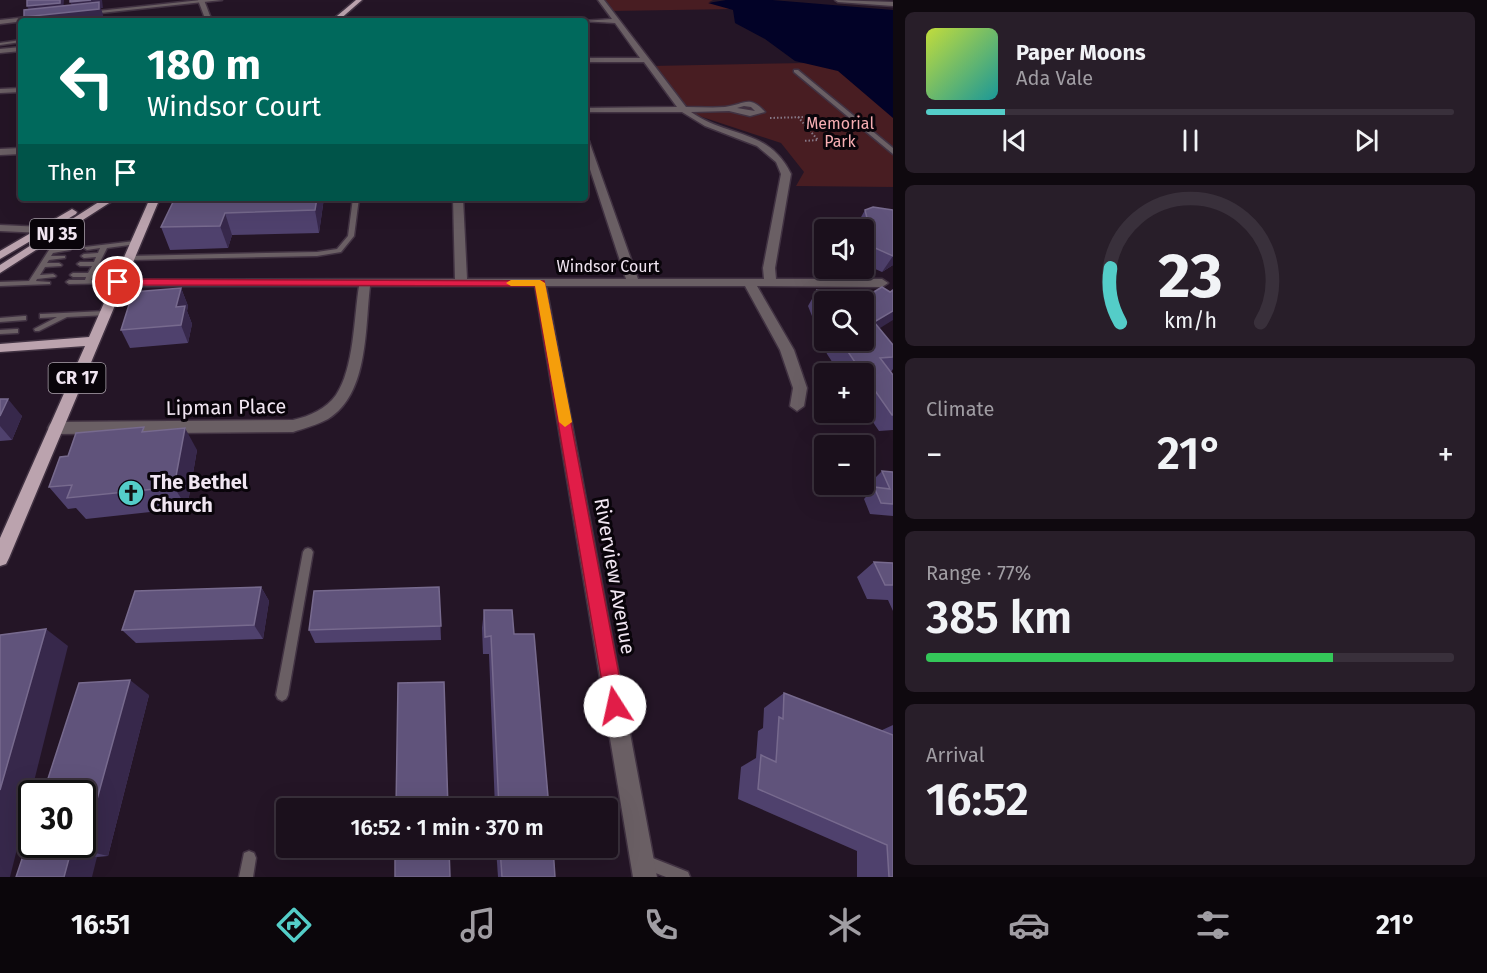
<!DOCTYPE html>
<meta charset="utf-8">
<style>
body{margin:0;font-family:"Fira Sans",sans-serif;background:#281e29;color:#f1f3f6;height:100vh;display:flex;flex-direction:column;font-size:22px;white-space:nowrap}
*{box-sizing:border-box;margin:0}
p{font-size:20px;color:#a09da3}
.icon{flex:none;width:33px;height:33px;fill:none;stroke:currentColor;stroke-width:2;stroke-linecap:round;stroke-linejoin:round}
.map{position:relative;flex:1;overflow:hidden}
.drawer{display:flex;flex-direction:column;gap:12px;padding:12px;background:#0f090f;width:594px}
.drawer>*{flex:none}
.hud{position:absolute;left:18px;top:18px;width:570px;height:183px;border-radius:6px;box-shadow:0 6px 24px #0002,0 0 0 2px #39303b;background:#00695c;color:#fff;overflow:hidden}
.fabs{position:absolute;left:814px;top:219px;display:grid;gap:12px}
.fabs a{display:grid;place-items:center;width:60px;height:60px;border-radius:6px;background:#1b101c;box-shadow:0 6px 24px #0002,0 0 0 2px #39303b;font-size:30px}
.speed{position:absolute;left:18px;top:780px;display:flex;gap:12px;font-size:30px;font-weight:700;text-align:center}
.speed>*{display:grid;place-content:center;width:78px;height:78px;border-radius:50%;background:#1b101c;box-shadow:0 6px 24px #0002,0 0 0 2px #39303b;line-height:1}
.speed .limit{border:3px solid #111;border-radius:9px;background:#fff;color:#111}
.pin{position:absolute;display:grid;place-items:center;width:51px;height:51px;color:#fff;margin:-26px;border:3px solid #fff;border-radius:50%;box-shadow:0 2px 6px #0007}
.me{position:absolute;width:66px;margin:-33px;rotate:350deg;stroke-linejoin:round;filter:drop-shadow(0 0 4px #0008)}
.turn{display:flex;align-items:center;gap:21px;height:126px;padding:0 30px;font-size:27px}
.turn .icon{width:78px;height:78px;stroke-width:2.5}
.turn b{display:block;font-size:42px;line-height:51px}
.then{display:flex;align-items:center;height:57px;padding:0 30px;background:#0003;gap:12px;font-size:22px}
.big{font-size:45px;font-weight:600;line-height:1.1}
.drawer .card{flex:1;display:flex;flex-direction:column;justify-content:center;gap:9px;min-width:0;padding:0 21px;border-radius:9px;background:#281e29}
.drawer .dial{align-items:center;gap:0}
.dial svg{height:156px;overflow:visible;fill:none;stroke:#39303b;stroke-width:7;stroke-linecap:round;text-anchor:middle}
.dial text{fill:#f1f3f6;stroke:none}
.song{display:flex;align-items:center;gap:18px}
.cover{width:72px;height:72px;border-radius:9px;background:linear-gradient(135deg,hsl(70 70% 55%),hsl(180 70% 35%))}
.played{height:6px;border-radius:3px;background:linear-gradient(90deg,#54cdc8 15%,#39303b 15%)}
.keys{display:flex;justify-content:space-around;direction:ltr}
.heat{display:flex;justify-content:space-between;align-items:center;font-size:33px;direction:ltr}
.charge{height:9px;border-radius:4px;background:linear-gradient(90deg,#34c759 77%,#39303b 0)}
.trip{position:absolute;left:276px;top:798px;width:342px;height:60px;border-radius:6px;background:#1b101c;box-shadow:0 6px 24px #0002,0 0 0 2px #39303b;font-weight:600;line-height:60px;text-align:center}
.tabs{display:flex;height:96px;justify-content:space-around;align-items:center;background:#0b060b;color:#a09da3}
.tabs .icon{width:42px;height:42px}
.tabs .selected{color:#54cdc8}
.tabs b{font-size:27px;color:#f1f3f6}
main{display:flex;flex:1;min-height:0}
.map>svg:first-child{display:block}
</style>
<main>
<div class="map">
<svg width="893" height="877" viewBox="0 0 893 877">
<rect width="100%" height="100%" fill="#241526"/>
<g fill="#481d22">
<path d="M 602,0 L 713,0 L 709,2 L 736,9 L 610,11 Z"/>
<path d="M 807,63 L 846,70 L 893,108 L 893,187 L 796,186 L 804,172 L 781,143 L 687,112 L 651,66 Z"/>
</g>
<path fill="#020227" d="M 726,0 L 772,0 L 893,10 L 893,118 L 838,71 L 795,61 L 765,39 L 735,23 L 733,10 L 708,3 Z"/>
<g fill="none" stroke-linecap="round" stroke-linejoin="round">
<g stroke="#413242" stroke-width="3">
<g id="service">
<path d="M 21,40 L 21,42 L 0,45 L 0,43 Z"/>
<path d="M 353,198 L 359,198 L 354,236 L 341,252 L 317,256 L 129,260 L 126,258 L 129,256 L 317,252 L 337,249 L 348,236 Z"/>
<path d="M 135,241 L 137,242 L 137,244 L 107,248 L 91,280 L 118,280 L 120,281 L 120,283 L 69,284 L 66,282 L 69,280 L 85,280 L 86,277 L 73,277 L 70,275 L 73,273 L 88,273 L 92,266 L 80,266 L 77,264 L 80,262 L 94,262 L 96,257 L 84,258 L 81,256 L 84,254 L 98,253 L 100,248 L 87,250 L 84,248 L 85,247 Z"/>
<path d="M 68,247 L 71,249 L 70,250 L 53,253 L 51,256 L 65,256 L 65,258 L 49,260 L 47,263 L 59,263 L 62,265 L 61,266 L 45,267 L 40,275 L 53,274 L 56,276 L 55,277 L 37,279 L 36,281 L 50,282 L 50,284 L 0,286 L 0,282 L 29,281 L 49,250 Z"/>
<path d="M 105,311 L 107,311 L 107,315 L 67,317 L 39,331 L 35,331 L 34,329 L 57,317 L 40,318 L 40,314 L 42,314 Z"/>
<path d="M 24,316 L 26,316 L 26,320 L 0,322 L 0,318 Z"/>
<path d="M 16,329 L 18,329 L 18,333 L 0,334 L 0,330 Z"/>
<path d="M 308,548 L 311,549 L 313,552 L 288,695 L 286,699 L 282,701 L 278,699 L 276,695 L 303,552 L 305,549 Z"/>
<path d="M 249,851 L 254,853 L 256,858 L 253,877 L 239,877 L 244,853 Z"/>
<path d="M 645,855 L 688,872 L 690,877 L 666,877 L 640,867 L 638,862 L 640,857 Z"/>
</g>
</g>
<g stroke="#413242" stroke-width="3">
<path id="pedestrian" d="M 794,70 L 798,70 L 893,148 L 893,154 L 794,72 Z"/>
</g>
<g stroke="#413242" stroke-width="3">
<g id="minor">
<path d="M 198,0 L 204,0 L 212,21 L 206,21 Z"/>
<path d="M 598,0 L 604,0 L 686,107 C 699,107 713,108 725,107 C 744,105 749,94 765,112 L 750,116 L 729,111 L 691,112 C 727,138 769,128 791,174 L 775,268 L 776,279 L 882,279 L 888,283 L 882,287 L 757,286 L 794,350 L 807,388 L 804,406 L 797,411 L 790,406 L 793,388 L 780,350 L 745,286 L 546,286 L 657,877 L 633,877 L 535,286 L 370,286 C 365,327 369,394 328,419 C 317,425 305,428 293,432 L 55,434 L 50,432 L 48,428 L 50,424 L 55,422 L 293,420 C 310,416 326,409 336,395 C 354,369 354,317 359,286 L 118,286 L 112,282 L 114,280 L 455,279 L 453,198 L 463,198 L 467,279 L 626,279 L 585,154 L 585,138 L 589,141 L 638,279 L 764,279 L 763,268 L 781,174 L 776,162 L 757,146 L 705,126 L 682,112 L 585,112 L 585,108 L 677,107 L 644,62 L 585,62 L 585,58 L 640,58 L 615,23 L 582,21 L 612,19 ZM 744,106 L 751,107 L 755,111 L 737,108 Z"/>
<path d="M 835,0 L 893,2 L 893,6 L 838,2 Z"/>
<path d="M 335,18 L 526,19 L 529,21 L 333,21 Z"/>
<path d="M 21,47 L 21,51 L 0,53 L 0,49 Z"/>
<path d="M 21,88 L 21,92 L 0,93 L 0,89 Z"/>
<path d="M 21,148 L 21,154 L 0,155 L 0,149 Z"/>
</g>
</g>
<g stroke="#413242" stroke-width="3">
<g id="tertiary">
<path d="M 201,0 L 222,0 L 82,15 L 79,13 Z"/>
<path d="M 46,15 L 48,18 L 0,24 L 0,20 Z"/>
<path d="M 0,225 L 43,227 L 48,230 L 43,233 L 0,231 Z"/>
</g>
</g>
<g stroke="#413242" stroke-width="3">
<g id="primary">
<path d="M 356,0 L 362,0 L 338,21 L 331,21 Z"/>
<path d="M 105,198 L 117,198 L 0,273 L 0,265 Z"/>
<path d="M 150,198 L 160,198 L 9,558 L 6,564 L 0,566 L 0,538 L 85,346 L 0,352 L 0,344 L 89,337 Z"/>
<path d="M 72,209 L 77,212 L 76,214 L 0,259 L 0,251 Z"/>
</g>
</g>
<g stroke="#877988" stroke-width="2" stroke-dasharray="1.5 2" stroke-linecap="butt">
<path d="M 798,117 L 818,140 L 803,141"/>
<path d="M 807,117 L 811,121 L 837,120"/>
<path d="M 770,118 L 807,117"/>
<path d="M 812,121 L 822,130"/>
</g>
<use href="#service" fill="#6a5f64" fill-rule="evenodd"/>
<use href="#pedestrian" fill="#6a5f64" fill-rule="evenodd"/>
<use href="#minor" fill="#6a5f64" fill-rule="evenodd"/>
<use href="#tertiary" fill="#6a5f64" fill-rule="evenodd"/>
<use href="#primary" fill="#bba3ae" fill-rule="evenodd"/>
</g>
<g fill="#4f416d">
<path d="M 175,198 L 324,198 L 319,233 L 232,235 L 228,248 L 170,250 L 161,227 Z"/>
<path d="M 865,210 L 893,210 L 893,265 L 882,272 L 864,264 L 864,230 L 856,230 L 856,226 Z"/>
<path d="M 181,288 L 188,306 L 187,311 L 192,324 L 188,343 L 130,348 L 121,330 Z"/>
<path d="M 817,290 L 825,302 L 825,340 L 864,340 L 880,329 L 893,345 L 893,369 L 891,372 L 893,375 L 893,430 L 879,431 L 864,409 L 864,374 L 840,374 L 827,354 L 808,306 Z"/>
<path d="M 0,399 L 22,416 L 12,440 L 0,441 Z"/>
<path d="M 146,431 L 197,450 L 187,508 L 86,519 L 76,508 L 68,509 L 49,487 L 68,456 Z"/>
<path d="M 882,471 L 893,472 L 893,516 L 870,514 L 864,499 L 874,488 L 871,482 Z"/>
<path d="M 874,562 L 893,563 L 893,611 L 888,600 L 867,599 L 857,577 Z"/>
<path d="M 261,587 L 269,601 L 263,639 L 136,643 L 122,630 Z"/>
<path d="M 439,587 L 441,640 L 315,643 L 309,630 Z"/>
<path d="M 484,610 L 514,634 L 549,808 L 495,808 L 489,654 L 483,654 L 482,628 Z"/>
<path d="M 784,693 L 880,731 L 893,725 L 893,877 L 857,877 L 857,851 L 738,799 L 741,767 L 756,758 L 758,731 L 763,728 L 764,708 Z"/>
<path d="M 149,695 L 108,856 L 97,857 L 16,877 Z"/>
<path d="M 496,848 L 553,848 L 555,877 L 498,877 Z"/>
</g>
<g fill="#37284b">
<path d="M 60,0 L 64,0 L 63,12 L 31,15 L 27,6 Z"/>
<path d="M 91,0 L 102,0 L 103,8 L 101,8 L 103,15 L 104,21 L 26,21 L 24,17 L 74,10 L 70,2 Z"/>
<path d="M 317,198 L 324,198 L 319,233 L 315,210 Z"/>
<path d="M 225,213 L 232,235 L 228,248 L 220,226 Z"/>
<path d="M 893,256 L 893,265 L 882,272 Z"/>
<path d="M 181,288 L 188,306 L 187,311 L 192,324 L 188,343 L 181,325 L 176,307 Z"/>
<path d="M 893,311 L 893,320 L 864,338 L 874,322 Z"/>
<path d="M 8,399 L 22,416 L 12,440 L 0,426 L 0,416 Z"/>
<path d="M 185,428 L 197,450 L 187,508 L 174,487 Z"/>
<path d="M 261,587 L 269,601 L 263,639 L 254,625 Z"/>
<path d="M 46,629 L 68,646 L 10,877 L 0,877 L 0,790 Z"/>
<path d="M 130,680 L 149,695 L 108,856 L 83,850 Z"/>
<path d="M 71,851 L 97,857 L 92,877 L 64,877 Z"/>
</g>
<g fill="#60537b" stroke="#776a8e" stroke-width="1.5">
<path d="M 27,0 L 60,0 L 60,3 L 27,6 Z"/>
<path d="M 70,0 L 91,0 L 70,2 Z"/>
<path d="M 99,2 L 99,9 L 24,17 L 24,10 Z"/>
<path d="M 175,198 L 317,198 L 315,210 L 225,213 L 220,226 L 161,227 Z"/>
<path d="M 873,207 L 893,210 L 893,256 L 864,243 L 864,235 L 867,234 L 863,220 L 867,218 L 865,210 Z"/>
<path d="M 882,287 L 890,292 L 893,290 L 893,311 L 874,322 L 893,345 L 893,357 L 880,358 L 893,375 L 893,415 L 892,415 L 864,375 L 864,374 L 863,374 L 840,340 L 864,340 L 864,302 L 857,302 Z"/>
<path d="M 181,288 L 176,307 L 185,306 L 181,325 L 121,330 L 133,292 Z"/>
<path d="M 817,290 L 840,292 L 845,302 L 825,302 L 825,309 Z"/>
<path d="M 0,399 L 8,399 L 0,416 Z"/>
<path d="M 144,427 L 142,432 L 185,428 L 174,487 L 67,498 L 72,485 L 49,487 L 60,457 L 68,456 L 76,433 Z"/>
<path d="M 882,471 L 893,472 L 893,504 L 881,503 L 874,487 L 890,489 Z"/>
<path d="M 874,562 L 893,563 L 893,585 L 885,585 Z"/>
<path d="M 261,587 L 254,625 L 122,630 L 135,591 Z"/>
<path d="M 439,587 L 441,626 L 309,630 L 314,591 Z"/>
<path d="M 484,610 L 512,610 L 514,634 L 534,634 L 549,808 L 499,808 L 491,636 L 485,637 Z"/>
<path d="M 46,629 L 0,790 L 0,635 Z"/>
<path d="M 130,680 L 83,850 L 71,851 L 64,877 L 16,877 L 32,829 L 32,844 L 82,844 L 82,794 L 43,794 L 79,683 Z"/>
<path d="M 444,682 L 448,808 L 396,808 L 398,683 Z"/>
<path d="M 784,693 L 893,735 L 893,877 L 889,877 L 887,845 L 758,789 L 761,755 L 776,762 L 779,717 L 783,719 Z"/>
<path d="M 395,848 L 449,848 L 450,877 L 395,877 Z"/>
<path d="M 500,848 L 553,848 L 555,877 L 502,877 Z"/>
</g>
<path fill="#e11d48" stroke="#92132f" stroke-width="1.5" d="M 118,279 L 544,281 L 625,706 L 622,712 L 615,715 L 609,712 L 606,706 L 535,286 L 114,285 L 114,280 Z"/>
<path fill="#f59e0b" d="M 540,280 L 545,283 L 572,422 L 565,427 L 559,422 L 535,286 L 511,286 L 506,283 L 511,280 Z"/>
<defs>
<g id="church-disc" transform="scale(1.35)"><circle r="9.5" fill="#54cdc8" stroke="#09040a"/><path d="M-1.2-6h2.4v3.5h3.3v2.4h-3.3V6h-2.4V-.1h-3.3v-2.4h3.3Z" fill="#111"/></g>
</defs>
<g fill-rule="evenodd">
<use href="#church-disc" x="131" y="493"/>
</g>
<g text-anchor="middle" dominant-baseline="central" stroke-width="6" stroke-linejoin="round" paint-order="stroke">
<g font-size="16" fill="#f7aeb3" stroke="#09040a">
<text x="840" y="123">Memorial<tspan x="840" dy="18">Park</tspan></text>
</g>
<g font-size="16" fill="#f0e5f1" stroke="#09040a">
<text x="608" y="266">Windsor Court</text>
</g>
<g fill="#09040a" stroke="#aba2ac" stroke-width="1.5">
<rect x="30" y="219" width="54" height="30" rx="4.5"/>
<rect x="48.5" y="363" width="57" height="30" rx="4.5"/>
</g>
<g font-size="18" font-weight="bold" fill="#f0e5f1">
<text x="57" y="234">NJ 35</text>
<text x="77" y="378">CR 17</text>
</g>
<g font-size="20" fill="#f0e5f1" stroke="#09040a">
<text transform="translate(226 407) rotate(-1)">Lipman Place</text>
<text transform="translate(615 576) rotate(80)">Riverview Avenue</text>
</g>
<g font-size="20" font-weight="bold" fill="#f0e5f1" stroke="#09040a" text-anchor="start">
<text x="150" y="482">The Bethel<tspan x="150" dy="23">Church</tspan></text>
</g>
</g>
</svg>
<div class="fabs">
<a><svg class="icon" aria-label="sound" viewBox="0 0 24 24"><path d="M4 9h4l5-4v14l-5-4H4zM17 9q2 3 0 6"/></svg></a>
<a><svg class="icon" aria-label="search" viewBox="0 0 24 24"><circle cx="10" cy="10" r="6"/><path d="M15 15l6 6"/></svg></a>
<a>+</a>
<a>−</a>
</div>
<div class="speed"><div class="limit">30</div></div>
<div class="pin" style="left:118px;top:282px;background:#d93025"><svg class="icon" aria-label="arrive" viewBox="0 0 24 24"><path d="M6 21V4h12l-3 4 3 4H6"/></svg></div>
<svg class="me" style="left:615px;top:706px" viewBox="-20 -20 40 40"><circle r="19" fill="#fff"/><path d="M0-13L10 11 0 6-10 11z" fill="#e11d48"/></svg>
<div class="trip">16:52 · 1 min · 370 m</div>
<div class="hud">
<div class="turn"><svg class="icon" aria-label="left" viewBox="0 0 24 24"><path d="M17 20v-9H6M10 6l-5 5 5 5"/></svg><div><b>180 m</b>Windsor Court</div></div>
<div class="then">Then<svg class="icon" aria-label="arrive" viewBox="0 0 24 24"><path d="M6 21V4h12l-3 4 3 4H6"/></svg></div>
</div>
</div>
<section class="drawer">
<div class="card">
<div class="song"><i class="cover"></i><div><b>Paper Moons</b><p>Ada Vale</p></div></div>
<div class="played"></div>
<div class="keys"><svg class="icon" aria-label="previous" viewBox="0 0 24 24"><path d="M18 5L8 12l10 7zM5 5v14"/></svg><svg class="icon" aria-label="pause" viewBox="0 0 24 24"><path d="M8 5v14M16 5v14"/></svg><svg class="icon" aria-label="next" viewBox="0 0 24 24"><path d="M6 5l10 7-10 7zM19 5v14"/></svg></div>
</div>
<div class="card dial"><svg viewBox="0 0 100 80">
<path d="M14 69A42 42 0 1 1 86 69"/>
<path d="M14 69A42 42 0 0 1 9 41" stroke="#54cdc8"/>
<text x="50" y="56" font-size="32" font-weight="700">23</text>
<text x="50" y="72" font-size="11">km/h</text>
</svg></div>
<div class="card"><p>Climate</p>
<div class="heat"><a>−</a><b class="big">21°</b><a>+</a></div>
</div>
<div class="card"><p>Range · 77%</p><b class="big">385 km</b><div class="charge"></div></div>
<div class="card"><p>Arrival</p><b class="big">16:52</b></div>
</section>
</main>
<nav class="tabs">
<b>16:51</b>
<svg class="icon selected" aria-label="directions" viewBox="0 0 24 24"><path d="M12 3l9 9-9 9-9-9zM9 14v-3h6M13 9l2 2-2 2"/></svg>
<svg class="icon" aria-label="music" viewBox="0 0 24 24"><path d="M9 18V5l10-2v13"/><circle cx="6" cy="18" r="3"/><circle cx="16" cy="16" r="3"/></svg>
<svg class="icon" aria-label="phone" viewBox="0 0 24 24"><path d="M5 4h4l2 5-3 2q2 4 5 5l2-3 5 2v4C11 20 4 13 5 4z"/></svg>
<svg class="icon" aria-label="climate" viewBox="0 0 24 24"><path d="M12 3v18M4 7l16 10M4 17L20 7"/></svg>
<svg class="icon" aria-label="car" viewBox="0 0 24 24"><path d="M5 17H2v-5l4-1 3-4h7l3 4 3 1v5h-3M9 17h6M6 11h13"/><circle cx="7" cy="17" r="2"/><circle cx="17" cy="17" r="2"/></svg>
<svg class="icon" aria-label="filters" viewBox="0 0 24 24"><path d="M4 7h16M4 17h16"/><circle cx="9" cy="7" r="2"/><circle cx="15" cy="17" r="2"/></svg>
<b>21°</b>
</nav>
